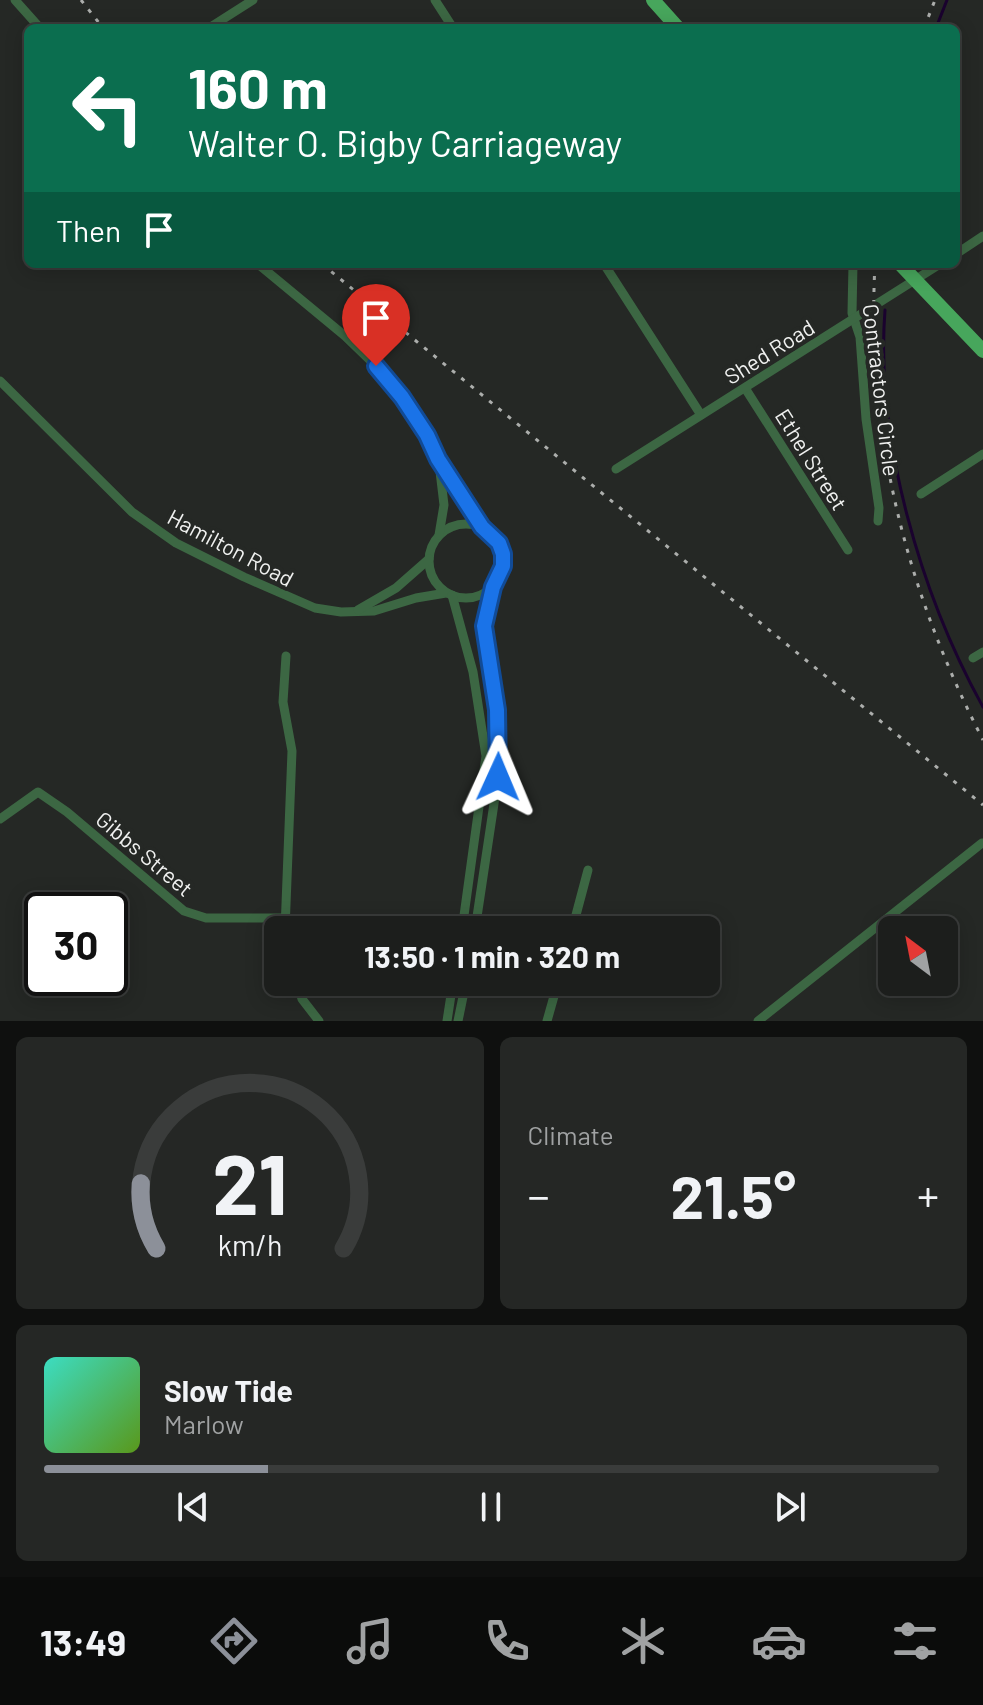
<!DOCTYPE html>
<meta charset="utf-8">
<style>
body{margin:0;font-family:Barlow,sans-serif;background:#252725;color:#f1f3f6;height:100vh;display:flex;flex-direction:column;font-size:30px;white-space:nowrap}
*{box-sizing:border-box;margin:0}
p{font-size:26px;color:#a0a2a3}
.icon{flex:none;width:44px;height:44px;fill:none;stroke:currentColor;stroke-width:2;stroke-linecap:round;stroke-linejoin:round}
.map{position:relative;height:1021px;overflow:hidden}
.panel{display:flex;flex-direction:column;gap:16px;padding:16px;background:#0f100f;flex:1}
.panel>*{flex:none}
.guide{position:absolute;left:24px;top:24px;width:936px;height:244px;border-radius:12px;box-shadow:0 4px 20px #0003,0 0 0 2px #3a3c3b;background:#0b6e4f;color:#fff;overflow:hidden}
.needle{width:52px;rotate:328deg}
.controls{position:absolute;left:878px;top:916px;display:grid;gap:16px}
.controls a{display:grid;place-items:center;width:80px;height:80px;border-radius:12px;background:#1c1e1c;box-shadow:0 4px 20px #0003,0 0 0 2px #3a3c3b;font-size:40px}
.speed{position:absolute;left:24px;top:892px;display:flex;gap:16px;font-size:40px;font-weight:700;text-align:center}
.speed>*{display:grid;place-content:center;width:104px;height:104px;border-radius:50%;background:#1c1e1c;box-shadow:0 4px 20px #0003,0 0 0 2px #3a3c3b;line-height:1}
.speed .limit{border:4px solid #111;border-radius:12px;background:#fff;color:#111}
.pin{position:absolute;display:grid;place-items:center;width:68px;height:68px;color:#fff;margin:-82px -34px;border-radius:50% 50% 50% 0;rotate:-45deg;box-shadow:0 0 8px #0007}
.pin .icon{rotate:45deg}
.me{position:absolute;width:88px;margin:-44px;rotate:1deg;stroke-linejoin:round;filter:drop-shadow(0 0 6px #0008)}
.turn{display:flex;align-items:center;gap:28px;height:168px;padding:0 32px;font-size:36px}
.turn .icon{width:104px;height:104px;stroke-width:2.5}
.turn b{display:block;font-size:56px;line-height:68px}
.then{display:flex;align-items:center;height:76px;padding:0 32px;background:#0003;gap:16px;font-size:30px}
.big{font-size:60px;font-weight:700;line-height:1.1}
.panel .card{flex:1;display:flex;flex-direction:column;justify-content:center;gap:12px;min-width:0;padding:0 28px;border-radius:12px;background:#252725}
.panel .dial{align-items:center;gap:0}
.dial svg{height:208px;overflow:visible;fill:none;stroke:#3a3c3b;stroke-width:7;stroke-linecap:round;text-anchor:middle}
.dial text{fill:#f1f3f6;stroke:none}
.song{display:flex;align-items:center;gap:24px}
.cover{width:96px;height:96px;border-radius:12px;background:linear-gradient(135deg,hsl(170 70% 55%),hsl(90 70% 35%))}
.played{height:8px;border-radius:4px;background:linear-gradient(90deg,#8c9099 25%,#3a3c3b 25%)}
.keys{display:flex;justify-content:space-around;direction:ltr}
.heat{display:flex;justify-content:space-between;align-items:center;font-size:44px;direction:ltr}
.panel .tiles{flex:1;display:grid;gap:16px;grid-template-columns:1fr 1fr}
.card:last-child{grid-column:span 2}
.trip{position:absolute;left:264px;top:916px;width:456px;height:80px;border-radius:12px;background:#1c1e1c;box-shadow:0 4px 20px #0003,0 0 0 2px #3a3c3b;font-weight:700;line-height:80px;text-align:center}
.tabs{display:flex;height:128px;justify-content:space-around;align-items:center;background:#0b0c0b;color:#a0a2a3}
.tabs .icon{width:56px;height:56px}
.tabs .active{color:#8c9099}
.tabs b{font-size:36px;color:#f1f3f6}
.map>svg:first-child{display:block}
</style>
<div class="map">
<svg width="983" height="1021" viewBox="0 0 983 1021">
<rect width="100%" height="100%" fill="#252825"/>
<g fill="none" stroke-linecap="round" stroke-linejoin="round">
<g stroke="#1a022e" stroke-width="3">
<path d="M 936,28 L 947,0"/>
<path d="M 885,310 C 875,439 921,595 983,707"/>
</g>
<g stroke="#3c6743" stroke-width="9">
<path d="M 15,0 L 40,28"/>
<path d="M 435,0 L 453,28"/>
<path d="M 209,28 L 253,0"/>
<path d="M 956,254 L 983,236"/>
<path d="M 258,264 L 345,336 L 376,366 L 402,397 L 482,527"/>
<path d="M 604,264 L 701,415"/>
<path d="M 853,264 L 852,313 L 860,337 L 866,419 L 879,508 L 878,521"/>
<path d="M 0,381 L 132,512 L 176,543 L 244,577 L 315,608 L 341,612 L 374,611 L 416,598 L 446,593"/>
<path d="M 745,388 L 848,550"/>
<path d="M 616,469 L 940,264"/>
<path d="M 921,494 L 983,454"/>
<circle cx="466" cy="561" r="37"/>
<path d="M 439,535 L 444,505 L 439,463"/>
<path d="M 452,595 L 473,672 L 486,756 L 462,930"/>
<path d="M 358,610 L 396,588 L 429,559"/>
<path d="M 973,658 L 983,652"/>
<path d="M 0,819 L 38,792 L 67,812 L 184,911 L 206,918 L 284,918"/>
<path d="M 285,930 L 292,751 L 283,702 L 286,656"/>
<path d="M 475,930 L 498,777 L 497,710 L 484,638 L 485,615 L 493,587"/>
<path d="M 572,930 L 588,870"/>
<path d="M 297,982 L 302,999 L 319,1021"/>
<path d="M 447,1021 L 453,982"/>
<path d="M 458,1021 L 466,982"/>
<path d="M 547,1021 L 558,982"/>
<path d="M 758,1021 L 982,843"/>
</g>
<g stroke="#47a65c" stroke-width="14">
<path d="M 653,0 L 678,28"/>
<path d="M 900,264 L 983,351"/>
</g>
<g stroke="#acaeac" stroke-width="3" stroke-dasharray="4 8" stroke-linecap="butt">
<path d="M 81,0 L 103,28"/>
<path d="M 924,28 L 935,0"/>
<path d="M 322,264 L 983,805"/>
<path d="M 875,264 C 866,433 906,590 983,740"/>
</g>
</g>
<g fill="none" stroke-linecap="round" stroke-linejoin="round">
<g stroke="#114b97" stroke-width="20">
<path id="route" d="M 376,366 L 402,397 L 427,435 L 438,459 L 482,527 L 499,543 L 503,554 L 503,566 L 493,587 L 484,626 L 497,710 L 498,777"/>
</g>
<use href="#route" stroke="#1a73e8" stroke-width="14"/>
</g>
<g text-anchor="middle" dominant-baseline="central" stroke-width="8" stroke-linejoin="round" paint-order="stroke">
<g font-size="22" fill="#f0f1f0" stroke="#252825">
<text transform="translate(769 351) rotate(-32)">Shed Road</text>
<text transform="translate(882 390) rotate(83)">Contractors Circle</text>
<text transform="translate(812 459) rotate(58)">Ethel Street</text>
<text transform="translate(231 547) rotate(28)">Hamilton Road</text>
<text transform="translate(145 853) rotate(40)">Gibbs Street</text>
</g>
</g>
</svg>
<div class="controls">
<a><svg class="needle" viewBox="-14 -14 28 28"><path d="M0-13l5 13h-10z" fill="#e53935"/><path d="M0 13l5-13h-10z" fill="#a0a2a3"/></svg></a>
</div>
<div class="speed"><div class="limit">30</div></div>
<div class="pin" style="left:376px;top:366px;background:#d93025"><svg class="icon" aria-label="arrive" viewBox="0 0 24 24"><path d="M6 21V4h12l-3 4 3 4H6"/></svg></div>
<svg class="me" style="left:498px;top:777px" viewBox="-20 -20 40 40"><path d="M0-17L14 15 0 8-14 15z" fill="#1a73e8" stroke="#fff" stroke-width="4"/></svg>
<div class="trip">13:50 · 1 min · 320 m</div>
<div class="guide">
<div class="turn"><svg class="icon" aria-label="left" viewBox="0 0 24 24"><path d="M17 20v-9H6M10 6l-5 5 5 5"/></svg><div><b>160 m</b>Walter O. Bigby Carriageway</div></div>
<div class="then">Then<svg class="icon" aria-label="arrive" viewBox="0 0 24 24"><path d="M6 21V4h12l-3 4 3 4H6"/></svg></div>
</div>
</div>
<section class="panel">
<div class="tiles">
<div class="card dial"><svg viewBox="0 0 100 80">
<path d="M14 69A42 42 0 1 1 86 69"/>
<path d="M14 69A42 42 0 0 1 8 44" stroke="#8c9099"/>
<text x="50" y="56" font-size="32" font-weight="700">21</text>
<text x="50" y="72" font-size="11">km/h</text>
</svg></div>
<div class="card"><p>Climate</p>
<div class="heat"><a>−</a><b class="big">21.5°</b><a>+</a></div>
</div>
<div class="card">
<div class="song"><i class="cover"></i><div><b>Slow Tide</b><p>Marlow</p></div></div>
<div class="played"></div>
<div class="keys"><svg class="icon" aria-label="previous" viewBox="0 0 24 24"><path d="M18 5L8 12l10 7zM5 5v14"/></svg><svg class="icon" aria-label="pause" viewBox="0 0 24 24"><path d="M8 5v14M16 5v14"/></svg><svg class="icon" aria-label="next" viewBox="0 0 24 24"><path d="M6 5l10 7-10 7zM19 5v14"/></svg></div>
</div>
</div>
</section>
<nav class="tabs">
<b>13:49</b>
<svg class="icon active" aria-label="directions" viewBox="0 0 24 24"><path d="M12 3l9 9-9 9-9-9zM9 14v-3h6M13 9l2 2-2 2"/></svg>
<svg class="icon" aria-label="music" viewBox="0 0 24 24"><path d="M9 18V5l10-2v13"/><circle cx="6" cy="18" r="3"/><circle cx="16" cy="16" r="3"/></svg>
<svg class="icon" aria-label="phone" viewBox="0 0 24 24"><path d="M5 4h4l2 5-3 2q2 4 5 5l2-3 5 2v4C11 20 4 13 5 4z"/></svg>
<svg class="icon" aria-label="climate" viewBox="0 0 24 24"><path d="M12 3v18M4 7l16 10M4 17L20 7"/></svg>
<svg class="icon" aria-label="car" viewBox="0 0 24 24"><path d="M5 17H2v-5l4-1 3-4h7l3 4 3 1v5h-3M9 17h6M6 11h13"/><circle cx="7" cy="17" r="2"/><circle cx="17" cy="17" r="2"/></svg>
<svg class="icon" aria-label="filters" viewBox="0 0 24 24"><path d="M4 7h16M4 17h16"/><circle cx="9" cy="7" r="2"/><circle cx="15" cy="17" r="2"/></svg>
</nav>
